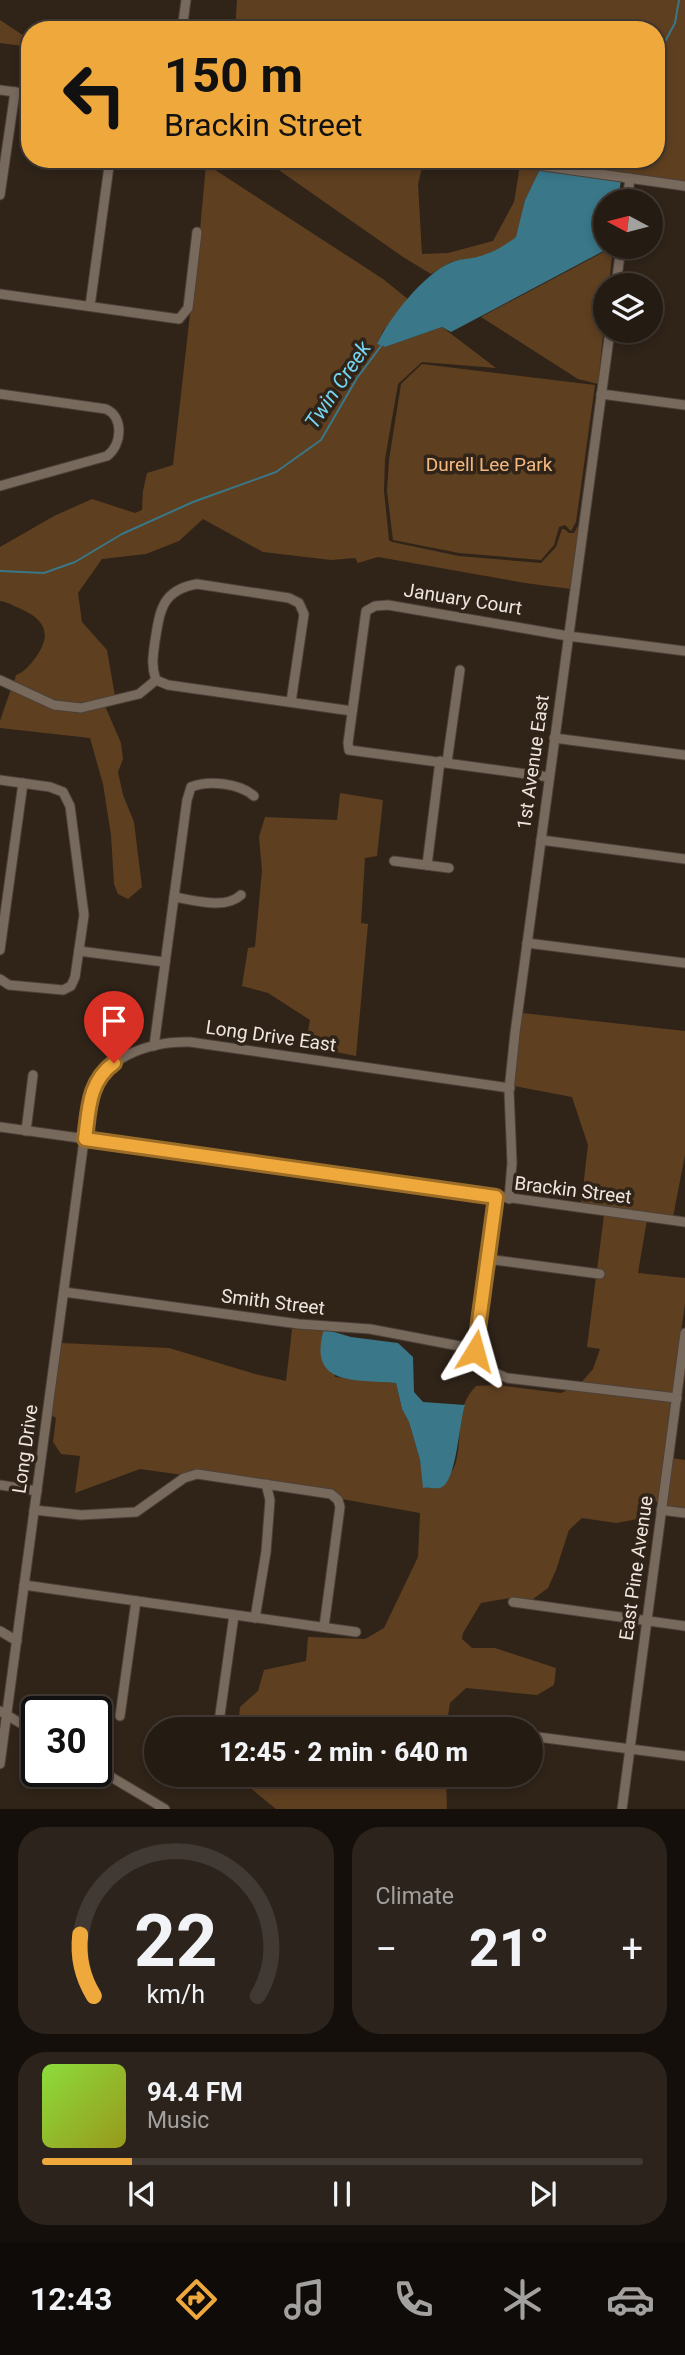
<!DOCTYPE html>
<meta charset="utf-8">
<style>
body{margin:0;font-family:Roboto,sans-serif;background:#2c241c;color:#f1f3f6;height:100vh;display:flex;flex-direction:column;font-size:26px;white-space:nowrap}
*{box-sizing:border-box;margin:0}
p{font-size:23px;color:#a3a1a0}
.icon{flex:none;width:38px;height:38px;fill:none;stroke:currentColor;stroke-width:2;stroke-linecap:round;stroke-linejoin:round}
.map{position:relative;height:1809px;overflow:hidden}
.side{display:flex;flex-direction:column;gap:18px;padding:18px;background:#140f0a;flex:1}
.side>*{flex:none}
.banner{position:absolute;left:21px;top:21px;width:644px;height:147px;border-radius:28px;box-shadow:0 4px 10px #0003,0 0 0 2px #413933;background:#eea83c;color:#111;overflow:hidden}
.needle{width:46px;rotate:277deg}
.controls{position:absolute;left:593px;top:189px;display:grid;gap:14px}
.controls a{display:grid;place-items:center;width:70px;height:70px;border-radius:50%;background:#241b13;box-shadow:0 4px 10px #0003,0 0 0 2px #413933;font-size:35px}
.speed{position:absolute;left:21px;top:1696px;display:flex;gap:14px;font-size:35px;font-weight:700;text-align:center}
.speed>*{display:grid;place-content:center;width:91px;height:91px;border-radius:50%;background:#241b13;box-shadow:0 4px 10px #0003,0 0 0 2px #413933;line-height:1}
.speed .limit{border:4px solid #111;border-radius:10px;background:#fff;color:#111}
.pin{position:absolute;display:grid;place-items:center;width:60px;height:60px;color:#fff;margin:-72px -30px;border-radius:50% 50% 50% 0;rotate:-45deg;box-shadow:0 0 7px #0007}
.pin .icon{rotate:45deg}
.me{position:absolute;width:77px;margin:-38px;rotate:8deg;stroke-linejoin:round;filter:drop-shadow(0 0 5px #0008)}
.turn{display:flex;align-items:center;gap:24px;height:147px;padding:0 28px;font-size:32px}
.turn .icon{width:91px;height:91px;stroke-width:2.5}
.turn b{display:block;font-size:49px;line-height:60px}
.big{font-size:52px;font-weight:800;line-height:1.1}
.side .tile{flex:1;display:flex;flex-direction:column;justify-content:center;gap:10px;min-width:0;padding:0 24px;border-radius:28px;background:#2c241c}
.side .dial{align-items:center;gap:0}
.dial svg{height:182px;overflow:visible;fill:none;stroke:#413933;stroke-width:7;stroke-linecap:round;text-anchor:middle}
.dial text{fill:#f1f3f6;stroke:none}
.song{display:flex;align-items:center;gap:21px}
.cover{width:84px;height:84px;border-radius:10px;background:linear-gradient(135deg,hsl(90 70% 55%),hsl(60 70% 35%))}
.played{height:7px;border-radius:4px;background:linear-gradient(90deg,#eea83c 15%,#413933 15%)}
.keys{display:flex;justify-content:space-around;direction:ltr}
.heat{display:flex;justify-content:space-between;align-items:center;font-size:38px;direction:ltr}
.side .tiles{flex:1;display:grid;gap:18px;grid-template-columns:1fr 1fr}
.tile:last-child{grid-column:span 2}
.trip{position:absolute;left:144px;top:1717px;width:399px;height:70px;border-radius:35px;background:#241b13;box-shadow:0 4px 10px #0003,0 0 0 2px #413933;font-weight:800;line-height:70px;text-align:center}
.menu{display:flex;height:112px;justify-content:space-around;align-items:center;background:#0e0b08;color:#a3a1a0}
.menu .icon{width:49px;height:49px}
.menu .current{color:#eea83c}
.menu b{font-size:32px;color:#f1f3f6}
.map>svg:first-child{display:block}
</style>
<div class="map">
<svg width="685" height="1809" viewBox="0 0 685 1809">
<rect width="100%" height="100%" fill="#302419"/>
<g fill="#5e3f20">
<path d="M 237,0 L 685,0 L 685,182 L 519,159 L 656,159 L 656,30 L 235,30 Z"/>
<path d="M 0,20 L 30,40 L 30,47 L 0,43 Z"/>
<path d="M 263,159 L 424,159 L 418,184 L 422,254 L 448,253 L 493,241 L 514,202 L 520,166 L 540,169 L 525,200 L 517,237 L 499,250 L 479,257 L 451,262 L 431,274 L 403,257 Z"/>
<path d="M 206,164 L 383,279 L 409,300 L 383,331 L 377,344 L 385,347 L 442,327 L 496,368 L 422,362 L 398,384 L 385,459 L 384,491 L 389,540 L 392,542 L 459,556 L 541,563 L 556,547 L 562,529 L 564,529 L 569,533 L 574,533 L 579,524 L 571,589 L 525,583 L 378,557 L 358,563 L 355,558 L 331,560 L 263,552 L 203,519 L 179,541 L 146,554 L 102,559 L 78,593 L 82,622 L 107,650 L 115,696 L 81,704 L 55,702 L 14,683 L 16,675 C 24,672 28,667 33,661 C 52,637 48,621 21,609 C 14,606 8,602 0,601 L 0,547 L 54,516 L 92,499 L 135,513 L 142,510 L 143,491 L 147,473 L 173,465 L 190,314 L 193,307 Z"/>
<path d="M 613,247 L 609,285 L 606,285 L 605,316 L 598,384 L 578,379 L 481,317 Z"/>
<path d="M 422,364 L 595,385 L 576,522 L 571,531 L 565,525 L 559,527 L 554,545 L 541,560 L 459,553 L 393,540 L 387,491 L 389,460 L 401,384 Z"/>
<path d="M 11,689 L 54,708 L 105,706 L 121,743 L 123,759 L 118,772 L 123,795 L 134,822 L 142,887 L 128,899 L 118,894 L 114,884 L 111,835 L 103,784 L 90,738 L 0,728 L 0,721 Z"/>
<path d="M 340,793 L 383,800 L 377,856 L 365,858 L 361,923 L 368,924 L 356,1056 L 305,1046 L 310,1020 L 268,993 L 242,986 L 248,948 L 255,947 L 262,870 L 259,837 L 265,817 L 337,820 Z"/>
<path d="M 522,1013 L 685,1031 L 685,1155 L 673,1217 L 581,1205 L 588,1145 L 572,1097 L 514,1086 Z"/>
<path d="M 604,1215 L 647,1220 L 638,1273 L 685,1278 L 685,1303 L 673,1394 L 580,1384 L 593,1369 L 600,1349 L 587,1347 L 596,1277 L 604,1277 L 605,1271 L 597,1270 Z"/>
<path d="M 292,1329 L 324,1329 L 335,1377 L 396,1383 L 402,1409 L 409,1422 L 420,1460 L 424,1488 L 440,1488 C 444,1481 452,1473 455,1465 C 464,1438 453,1409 476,1386 L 497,1385 L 561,1393 L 570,1389 L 672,1401 L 659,1502 L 655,1502 L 649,1517 L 616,1523 L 582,1518 L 569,1530 L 556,1570 L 548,1588 L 533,1599 L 510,1598 L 481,1603 L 463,1633 L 462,1639 L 472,1648 L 495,1648 L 556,1668 L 554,1685 L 537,1695 L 466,1688 L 450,1703 L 446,1728 L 448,1729 L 238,1729 L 240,1707 L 258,1691 L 264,1670 L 306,1661 L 308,1637 L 365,1639 L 384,1628 L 418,1557 L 420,1513 L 342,1499 L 268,1480 L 183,1475 L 140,1469 L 75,1493 L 80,1456 L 61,1454 L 53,1442 L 56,1418 L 51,1415 L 61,1343 L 169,1348 L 255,1374 L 286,1381 Z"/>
<path d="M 672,1458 L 685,1460 L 685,1509 L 666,1506 Z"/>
<path d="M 247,1775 L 446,1775 L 447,1809 L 276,1809 L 248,1786 Z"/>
</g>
<g fill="#397789">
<path d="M 540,169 L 621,180 L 618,201 L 606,201 L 606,247 L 611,247 L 451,332 L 442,327 L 385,347 L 377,344 C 389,318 424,274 450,263 C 458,259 469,259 477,257 C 493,253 504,246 516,237 L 525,200 Z"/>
<path d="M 324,1329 L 351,1337 L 398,1343 L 413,1357 L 414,1392 L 423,1402 L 465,1405 C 459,1421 457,1484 440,1488 C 435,1489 427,1487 423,1488 L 420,1460 L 409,1422 L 402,1409 L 396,1383 C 355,1379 307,1387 324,1329 Z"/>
</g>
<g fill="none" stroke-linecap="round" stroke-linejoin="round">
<g stroke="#397789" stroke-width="2">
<path d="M 656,58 L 675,23 L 679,0"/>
<path d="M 0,571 L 44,573 L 75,562 L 122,534 L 193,502 L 276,472 L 321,440 L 357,378 L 381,346"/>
</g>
<g stroke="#4c4139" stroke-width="11">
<g id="minor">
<path d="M 182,30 L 186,0"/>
<path d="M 0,90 L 30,94"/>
<path d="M 494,159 L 685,186"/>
<path d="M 0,195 L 15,92"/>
<path d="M 627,201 L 630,178"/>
<path d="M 616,285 L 621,247"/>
<path d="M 0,294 L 179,319 L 188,308 L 197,232"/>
<path d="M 90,306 L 110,159"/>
<path d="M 0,394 L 106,409 C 124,417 122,445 107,456 L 0,486"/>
<path d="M 601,394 L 685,405"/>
<path d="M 0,680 L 54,705 L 81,708 L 139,694 L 156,680"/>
<path d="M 291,702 L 304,614 L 299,603 L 289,598 L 197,584 C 162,590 160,610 155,641 C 153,656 151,666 156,680 L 168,685 L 352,711"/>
<path d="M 554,738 L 685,755"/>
<path d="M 447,762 L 460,670"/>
<path d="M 549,777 L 349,750 L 348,743 L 366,611 L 375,606 L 388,605 L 568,636 L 685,651"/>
<path d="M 0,780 L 50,787 L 63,792 L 70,806 L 84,915 L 75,977 L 71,986 L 63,990 L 9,985 L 0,979"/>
<path d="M 541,840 L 685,859"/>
<path d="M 394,861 L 449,868"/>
<path d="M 427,865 L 440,761"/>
<path d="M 174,897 C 194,900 225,910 241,895"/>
<path d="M 527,943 L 685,963"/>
<path d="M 0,950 L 23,783"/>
<path d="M 79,951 L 164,962"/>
<path d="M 154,1046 L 187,800 L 191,787 C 209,780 239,783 254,796"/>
<path d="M 0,1127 L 685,1222"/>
<path d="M 26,1131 L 33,1075"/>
<path d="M 496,1197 L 475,1351 L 489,1370 L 507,1378 L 677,1398"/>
<path d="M 509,1199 L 512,1163 L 509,1091 L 515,1033 L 610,331"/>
<path d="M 487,1259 L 600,1274"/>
<path d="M 64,1292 L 299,1324 L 370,1329 L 470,1348 L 475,1351"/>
<path d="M 0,1485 L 37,1491"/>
<path d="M 34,1510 L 81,1515 L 136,1512 L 184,1478 L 197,1474 L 331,1494 L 338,1500 L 340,1507 L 324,1627"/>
<path d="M 661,1510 L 685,1513"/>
<path d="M 24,1585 L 356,1632"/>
<path d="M 513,1602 L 685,1626"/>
<path d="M 255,1618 L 266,1552 L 270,1500 L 266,1484"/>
<path d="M 0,1631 L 17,1641"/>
<path d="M 0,1711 L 37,1733"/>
<path d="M 120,1716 L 136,1601"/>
<path d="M 450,1725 L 476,1729"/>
<path d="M 218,1729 L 234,1615"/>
<path d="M 530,1736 L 685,1756"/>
<path d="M 0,1764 L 89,1103 C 97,1058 149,1041 190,1042 L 510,1088"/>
<path d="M 96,1768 L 165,1809"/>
<path d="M 622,1809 L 685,1333"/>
</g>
</g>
<use href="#minor" stroke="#78695d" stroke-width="9"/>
</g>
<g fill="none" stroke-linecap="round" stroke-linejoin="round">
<g stroke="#9b6d27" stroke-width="18">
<path id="route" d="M 114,1063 C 88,1082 89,1110 85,1139 L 496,1197 L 475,1351"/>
</g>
<use href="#route" stroke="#eea83c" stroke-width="12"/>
</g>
<g text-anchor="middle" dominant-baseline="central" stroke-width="7" stroke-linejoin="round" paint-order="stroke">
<g font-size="19" fill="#f3b880" stroke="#302419">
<text x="489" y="464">Durell Lee Park</text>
</g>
<g font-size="19" fill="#efe6df" stroke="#302419">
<text transform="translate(463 599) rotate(9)">January Court</text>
<text transform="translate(533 762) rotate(-82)">1st Avenue East</text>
<text transform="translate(271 1036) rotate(8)">Long Drive East</text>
<text transform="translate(573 1190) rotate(7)">Brackin Street</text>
<text transform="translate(273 1302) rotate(7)">Smith Street</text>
<text transform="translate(25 1449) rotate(-82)">Long Drive</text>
<text transform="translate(636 1568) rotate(-82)">East Pine Avenue</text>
</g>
<g font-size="21" font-style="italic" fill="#76d6f2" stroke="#302419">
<text transform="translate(338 385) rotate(-56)">Twin Creek</text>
</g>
</g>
</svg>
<div class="controls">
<a><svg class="needle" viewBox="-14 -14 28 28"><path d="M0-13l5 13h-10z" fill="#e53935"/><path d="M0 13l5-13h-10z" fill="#a3a1a0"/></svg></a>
<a><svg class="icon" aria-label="layers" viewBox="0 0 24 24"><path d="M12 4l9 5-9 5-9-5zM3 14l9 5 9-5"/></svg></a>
</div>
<div class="speed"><div class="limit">30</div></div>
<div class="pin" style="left:114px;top:1063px;background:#d93025"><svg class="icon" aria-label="arrive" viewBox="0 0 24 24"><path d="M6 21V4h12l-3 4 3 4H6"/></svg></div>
<svg class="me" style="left:475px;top:1351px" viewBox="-20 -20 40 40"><path d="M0-17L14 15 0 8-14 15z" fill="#eea83c" stroke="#fff" stroke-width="4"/></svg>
<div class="trip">12:45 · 2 min · 640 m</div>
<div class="banner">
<div class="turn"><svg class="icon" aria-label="left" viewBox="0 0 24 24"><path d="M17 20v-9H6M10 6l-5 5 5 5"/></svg><div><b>150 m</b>Brackin Street</div></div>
</div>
</div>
<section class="side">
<div class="tiles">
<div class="tile dial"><svg viewBox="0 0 100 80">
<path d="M14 69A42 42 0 1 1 86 69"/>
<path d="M14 69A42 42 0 0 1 8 42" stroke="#eea83c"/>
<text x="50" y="56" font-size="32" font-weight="700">22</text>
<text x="50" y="72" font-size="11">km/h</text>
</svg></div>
<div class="tile"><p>Climate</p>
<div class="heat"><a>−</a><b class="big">21°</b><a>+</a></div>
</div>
<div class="tile">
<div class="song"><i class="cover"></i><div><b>94.4 FM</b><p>Music</p></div></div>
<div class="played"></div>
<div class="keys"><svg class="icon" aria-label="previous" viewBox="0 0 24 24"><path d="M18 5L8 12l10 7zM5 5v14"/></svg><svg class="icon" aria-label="pause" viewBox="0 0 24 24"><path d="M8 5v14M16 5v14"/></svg><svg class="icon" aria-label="next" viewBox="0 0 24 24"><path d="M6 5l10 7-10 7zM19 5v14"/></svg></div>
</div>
</div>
</section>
<nav class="menu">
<b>12:43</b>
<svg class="icon current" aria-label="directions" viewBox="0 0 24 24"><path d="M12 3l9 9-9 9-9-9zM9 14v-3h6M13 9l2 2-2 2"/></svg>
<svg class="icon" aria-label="music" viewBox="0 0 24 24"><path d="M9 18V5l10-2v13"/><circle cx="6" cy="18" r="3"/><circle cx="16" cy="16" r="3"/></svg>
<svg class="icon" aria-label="phone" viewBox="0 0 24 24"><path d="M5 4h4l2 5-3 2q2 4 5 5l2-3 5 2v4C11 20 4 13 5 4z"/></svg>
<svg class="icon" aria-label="climate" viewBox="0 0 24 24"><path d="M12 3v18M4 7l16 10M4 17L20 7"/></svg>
<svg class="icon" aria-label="car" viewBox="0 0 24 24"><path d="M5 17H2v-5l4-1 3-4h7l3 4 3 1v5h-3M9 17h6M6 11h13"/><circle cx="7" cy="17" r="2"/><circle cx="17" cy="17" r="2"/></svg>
</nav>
